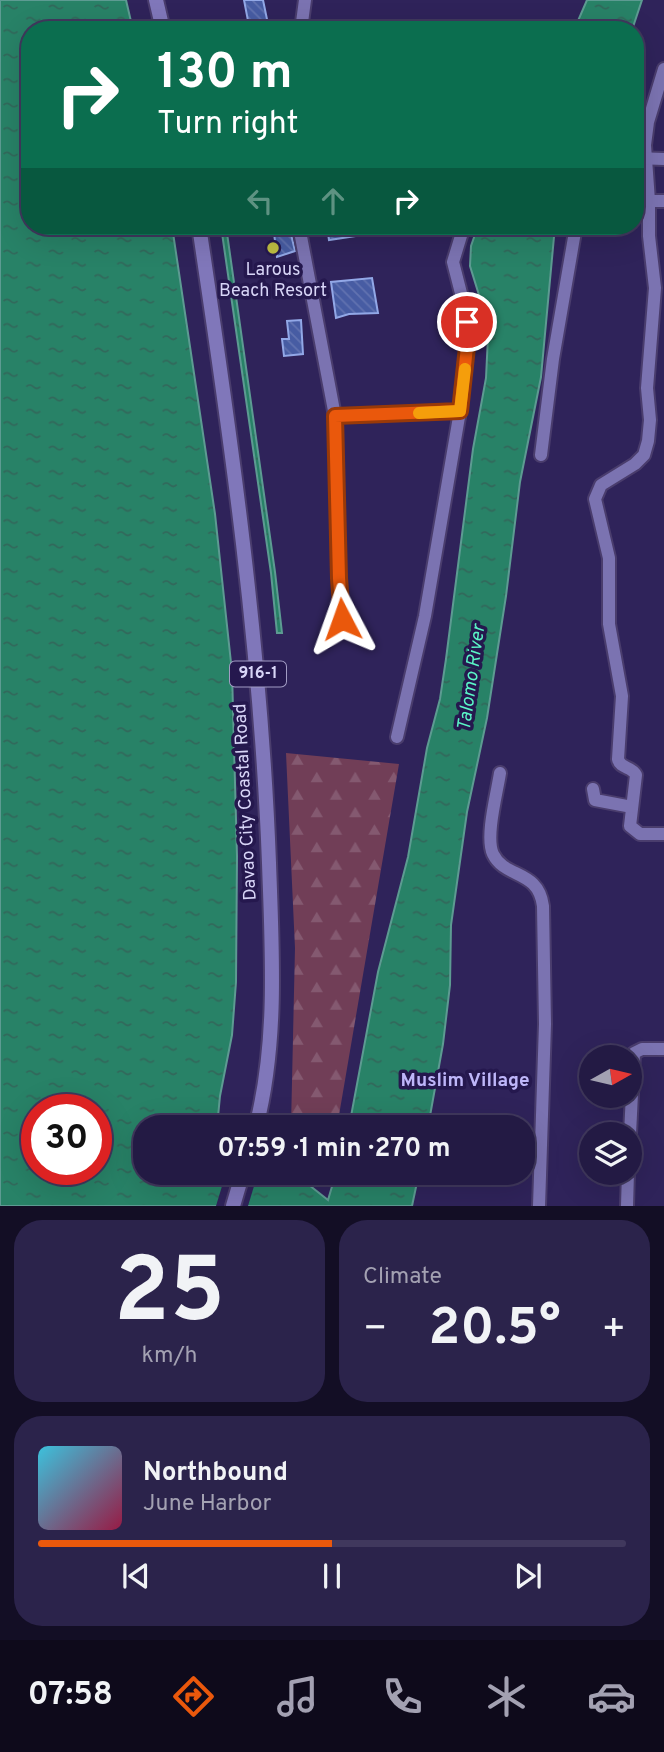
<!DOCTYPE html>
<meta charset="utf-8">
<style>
body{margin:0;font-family:Overpass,sans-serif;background:#2b234b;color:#f1f3f6;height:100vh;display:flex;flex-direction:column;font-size:26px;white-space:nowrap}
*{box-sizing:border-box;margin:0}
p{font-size:23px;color:#a3a1b2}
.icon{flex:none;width:38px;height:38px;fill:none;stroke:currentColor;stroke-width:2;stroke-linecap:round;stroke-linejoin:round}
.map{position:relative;height:1206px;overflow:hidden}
.drawer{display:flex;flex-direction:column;gap:14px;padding:14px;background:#130e25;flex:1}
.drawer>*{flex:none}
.banner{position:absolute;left:21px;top:21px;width:623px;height:214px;border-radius:28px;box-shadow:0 7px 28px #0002,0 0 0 2px #40385d;background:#0b6e4f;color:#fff;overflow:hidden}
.needle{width:46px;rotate:82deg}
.controls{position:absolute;left:579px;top:1045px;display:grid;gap:14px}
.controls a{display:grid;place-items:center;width:63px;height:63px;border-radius:50%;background:#231a44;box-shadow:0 7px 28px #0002,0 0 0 2px #40385d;font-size:35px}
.speed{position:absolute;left:21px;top:1094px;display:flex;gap:14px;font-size:35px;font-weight:700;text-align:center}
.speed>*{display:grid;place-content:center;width:91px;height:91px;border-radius:50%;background:#231a44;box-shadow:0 7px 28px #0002,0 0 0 2px #40385d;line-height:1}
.speed .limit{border:10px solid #d22;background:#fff;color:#111}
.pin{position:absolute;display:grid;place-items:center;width:60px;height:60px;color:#fff;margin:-30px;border:4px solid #fff;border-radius:50%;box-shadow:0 2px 7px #0007}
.me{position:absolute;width:77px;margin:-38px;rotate:356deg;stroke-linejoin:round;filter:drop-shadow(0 0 5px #0008)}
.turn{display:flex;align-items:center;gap:24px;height:147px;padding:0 21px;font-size:32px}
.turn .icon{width:91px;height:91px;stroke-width:2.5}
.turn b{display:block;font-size:49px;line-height:60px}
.lanes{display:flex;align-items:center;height:66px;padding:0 21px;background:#0003;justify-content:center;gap:35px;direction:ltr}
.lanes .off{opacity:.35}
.big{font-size:52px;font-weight:700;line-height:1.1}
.drawer .tile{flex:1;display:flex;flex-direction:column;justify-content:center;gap:10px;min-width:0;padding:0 24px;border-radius:28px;background:#2b234b}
.drawer .dial{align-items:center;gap:0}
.dial b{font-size:91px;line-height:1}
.song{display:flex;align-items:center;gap:21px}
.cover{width:84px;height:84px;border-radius:10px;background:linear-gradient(135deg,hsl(190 70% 55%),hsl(340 70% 35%))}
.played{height:7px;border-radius:4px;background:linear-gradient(90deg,#ea580c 50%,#40385d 50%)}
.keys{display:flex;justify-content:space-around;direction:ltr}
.heat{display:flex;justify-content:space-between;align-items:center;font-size:38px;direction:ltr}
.drawer .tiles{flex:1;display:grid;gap:14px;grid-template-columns:1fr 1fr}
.tile:last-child{grid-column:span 2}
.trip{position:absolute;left:133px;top:1115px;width:402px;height:70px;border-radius:28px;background:#231a44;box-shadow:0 7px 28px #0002,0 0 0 2px #40385d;font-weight:700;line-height:70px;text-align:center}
.dock{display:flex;height:112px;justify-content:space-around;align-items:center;background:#0e0a1b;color:#a3a1b2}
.dock .icon{width:49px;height:49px}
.dock .selected{color:#ea580c}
.dock b{font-size:32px;color:#f1f3f6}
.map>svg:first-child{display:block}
</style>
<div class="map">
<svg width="664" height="1206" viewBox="0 0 664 1206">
<defs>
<pattern id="forest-firs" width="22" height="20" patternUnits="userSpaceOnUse" patternTransform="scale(1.75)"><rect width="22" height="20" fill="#713e57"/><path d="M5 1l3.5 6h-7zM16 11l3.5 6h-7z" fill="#845970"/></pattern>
<pattern id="water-ripples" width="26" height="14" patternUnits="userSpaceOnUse" patternTransform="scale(1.75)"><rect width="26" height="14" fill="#288267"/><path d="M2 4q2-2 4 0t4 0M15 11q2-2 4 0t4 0" fill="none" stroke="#32685b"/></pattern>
<pattern id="building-back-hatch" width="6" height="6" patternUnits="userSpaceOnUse" patternTransform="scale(1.75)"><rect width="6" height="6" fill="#475ca3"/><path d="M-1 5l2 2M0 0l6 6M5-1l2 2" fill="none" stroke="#6172b0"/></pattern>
</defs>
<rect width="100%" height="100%" fill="#2f235a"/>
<path fill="url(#forest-firs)" d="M 286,753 L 399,764 L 337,1127 L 291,1127 L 295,948 Z"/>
<g fill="url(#water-ripples)" stroke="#5d9b92" stroke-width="2" fill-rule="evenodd">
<path d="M 0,0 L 126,0 L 133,30 L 30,30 L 30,226 L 172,226 L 215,514 L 232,672 L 237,856 L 236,982 L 232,1035 L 220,1096 L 217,1127 L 145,1127 L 145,1172 L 287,1173 L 296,1185 L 309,1185 L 328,1200 L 336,1173 L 419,1173 L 412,1206 L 0,1206 ZM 37,1110 L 96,1110 L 96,1169 L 37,1169 Z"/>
<path d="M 587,0 L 642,0 L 632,30 L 574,30 Z"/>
<path d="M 221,226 L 226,226 L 275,572 L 282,633 L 277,633 L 271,573 Z"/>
<path d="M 478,226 L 555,226 L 541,377 L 520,482 L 506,596 L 487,718 L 467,812 L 451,925 L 450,985 L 443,1044 L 428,1127 L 349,1127 L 378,972 L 408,857 L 427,748 L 440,699 L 446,659 L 473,449 L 486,378 L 488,336 L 483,308 L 470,266 L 471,246 Z"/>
</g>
<path fill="#2f235a" d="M 226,1173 L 258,1173 L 248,1206 L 216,1206 Z"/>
<g fill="url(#building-back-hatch)" stroke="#92a8e7" stroke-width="2">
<path d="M 244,0 L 263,0 L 268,24 L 249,26 Z"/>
<path d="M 327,226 L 362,226 L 363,235 L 329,240 Z"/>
<path d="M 290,230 L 295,251 L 277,257 L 274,233 Z"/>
<path d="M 372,278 L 378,313 L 349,314 L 336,318 L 331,282 Z"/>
<path d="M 301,320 L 303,354 L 284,356 L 282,339 L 289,339 L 287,321 Z"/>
</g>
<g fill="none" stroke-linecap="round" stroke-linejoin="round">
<g stroke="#4a3d6d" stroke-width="16">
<g id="minor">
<path d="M 301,30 L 305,0"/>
<path d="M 664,69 L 648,122 L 645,145 L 649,201 L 649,236 L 655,288 L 647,388 L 650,420 L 648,441 L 644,455 L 635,464 L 601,485 L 595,499 L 609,558 L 609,624 L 622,696 L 618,759 C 620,769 632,766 636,775 L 630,826 L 640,834 L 664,834"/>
<path d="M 635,158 L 664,159"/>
<path d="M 649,201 L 664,201"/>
<path d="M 299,226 L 335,416 L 339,578 L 342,619"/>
<path d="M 335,416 L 460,411"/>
<path d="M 541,455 L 553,359 L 576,226"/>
<path d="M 397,737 L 425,616 L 460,411 L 468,338 L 463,301 L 453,262 L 464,226"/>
<path d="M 500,773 C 497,793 485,837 493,854 C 505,879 538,869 543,906 L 545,1024 L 539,1206"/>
<path d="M 593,789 L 595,800 L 632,807"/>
<path d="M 630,1134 L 634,1053 L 642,1049 L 664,1049"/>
<path d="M 627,1206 L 628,1172"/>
</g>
</g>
<g stroke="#4a3d6d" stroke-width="18">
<g id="major">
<path d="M 156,0 L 163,30"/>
<path d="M 199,226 C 231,438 261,649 269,863 C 272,951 278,1041 256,1127"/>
<path d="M 233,1206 L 243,1172"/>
</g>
</g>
<use href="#minor" stroke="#7b73b1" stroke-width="12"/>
<use href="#major" stroke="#8077ba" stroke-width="14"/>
</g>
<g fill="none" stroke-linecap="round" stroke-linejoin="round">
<g stroke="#983908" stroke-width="18">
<path id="route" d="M 342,619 L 339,578 L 335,416 L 460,411 L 468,338 L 467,322"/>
</g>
<use href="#route" stroke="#ea580c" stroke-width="12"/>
<path stroke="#f59e0b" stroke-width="12" d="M 419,413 L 460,411 L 465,369"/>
</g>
<circle fill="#bebe42" stroke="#25184e" stroke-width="2.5" cx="273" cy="248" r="7"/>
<g text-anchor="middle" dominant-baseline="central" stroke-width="7" stroke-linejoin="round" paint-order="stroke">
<rect fill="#25184e" stroke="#a29cc4" stroke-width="2" x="230" y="661.5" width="56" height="25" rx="5"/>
<g font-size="16" font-weight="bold" fill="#d8d5f7">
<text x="258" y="674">916-1</text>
</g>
<g font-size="18" fill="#d8d5f7" stroke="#25184e">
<text x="273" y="270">Larous<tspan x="273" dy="21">Beach Resort</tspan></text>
</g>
<g font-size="18" fill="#d8d5f7" stroke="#25184e">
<text transform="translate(246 802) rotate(-93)">Davao City Coastal Road</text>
</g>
<g font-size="19" font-style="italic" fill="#5af5c6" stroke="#25184e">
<text transform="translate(472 678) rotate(-82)">Talomo River</text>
</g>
<g font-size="19" font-weight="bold" fill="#beb6f9" stroke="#25184e">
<text x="465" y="1081">Muslim Village</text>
</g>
</g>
</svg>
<div class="controls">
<a><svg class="needle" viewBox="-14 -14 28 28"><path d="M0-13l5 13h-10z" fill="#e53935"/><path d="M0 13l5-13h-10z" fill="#a3a1b2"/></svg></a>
<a><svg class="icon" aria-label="layers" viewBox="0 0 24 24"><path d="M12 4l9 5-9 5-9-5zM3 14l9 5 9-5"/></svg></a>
</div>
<div class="speed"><div class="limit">30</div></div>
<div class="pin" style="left:467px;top:322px;background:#d93025"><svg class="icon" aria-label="arrive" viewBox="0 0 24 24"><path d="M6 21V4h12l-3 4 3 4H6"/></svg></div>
<svg class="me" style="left:342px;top:619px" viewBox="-20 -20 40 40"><path d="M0-17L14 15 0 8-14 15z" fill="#ea580c" stroke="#fff" stroke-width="4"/></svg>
<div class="trip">07:59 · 1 min · 270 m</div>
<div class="banner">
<div class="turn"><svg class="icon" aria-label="right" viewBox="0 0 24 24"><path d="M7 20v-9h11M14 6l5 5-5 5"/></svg><div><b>130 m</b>Turn right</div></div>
<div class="lanes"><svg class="icon off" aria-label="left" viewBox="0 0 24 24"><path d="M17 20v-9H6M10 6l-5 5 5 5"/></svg><svg class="icon off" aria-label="ahead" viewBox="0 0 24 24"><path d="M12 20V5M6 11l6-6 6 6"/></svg><svg class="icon" aria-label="right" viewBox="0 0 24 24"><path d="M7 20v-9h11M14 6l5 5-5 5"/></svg></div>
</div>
</div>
<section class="drawer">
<div class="tiles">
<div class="tile dial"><b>25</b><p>km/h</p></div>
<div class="tile"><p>Climate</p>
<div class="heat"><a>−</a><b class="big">20.5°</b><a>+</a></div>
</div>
<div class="tile">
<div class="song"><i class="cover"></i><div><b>Northbound</b><p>June Harbor</p></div></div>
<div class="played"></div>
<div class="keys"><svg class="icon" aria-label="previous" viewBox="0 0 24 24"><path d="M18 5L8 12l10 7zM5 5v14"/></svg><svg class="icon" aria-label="pause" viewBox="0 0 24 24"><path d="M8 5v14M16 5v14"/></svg><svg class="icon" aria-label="next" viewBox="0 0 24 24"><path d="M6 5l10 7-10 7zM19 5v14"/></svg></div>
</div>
</div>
</section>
<nav class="dock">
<b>07:58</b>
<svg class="icon selected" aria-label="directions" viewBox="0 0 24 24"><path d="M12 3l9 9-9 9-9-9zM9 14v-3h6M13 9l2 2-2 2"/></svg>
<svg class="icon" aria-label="music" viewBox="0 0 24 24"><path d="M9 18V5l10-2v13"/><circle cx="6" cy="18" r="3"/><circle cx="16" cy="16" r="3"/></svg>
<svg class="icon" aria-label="phone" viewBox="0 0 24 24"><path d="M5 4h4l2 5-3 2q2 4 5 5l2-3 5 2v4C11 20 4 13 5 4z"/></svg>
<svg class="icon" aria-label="climate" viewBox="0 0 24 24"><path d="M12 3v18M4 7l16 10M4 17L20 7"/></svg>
<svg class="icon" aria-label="car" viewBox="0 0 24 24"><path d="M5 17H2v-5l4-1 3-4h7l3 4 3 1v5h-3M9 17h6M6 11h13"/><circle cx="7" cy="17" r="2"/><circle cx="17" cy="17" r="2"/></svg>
</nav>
